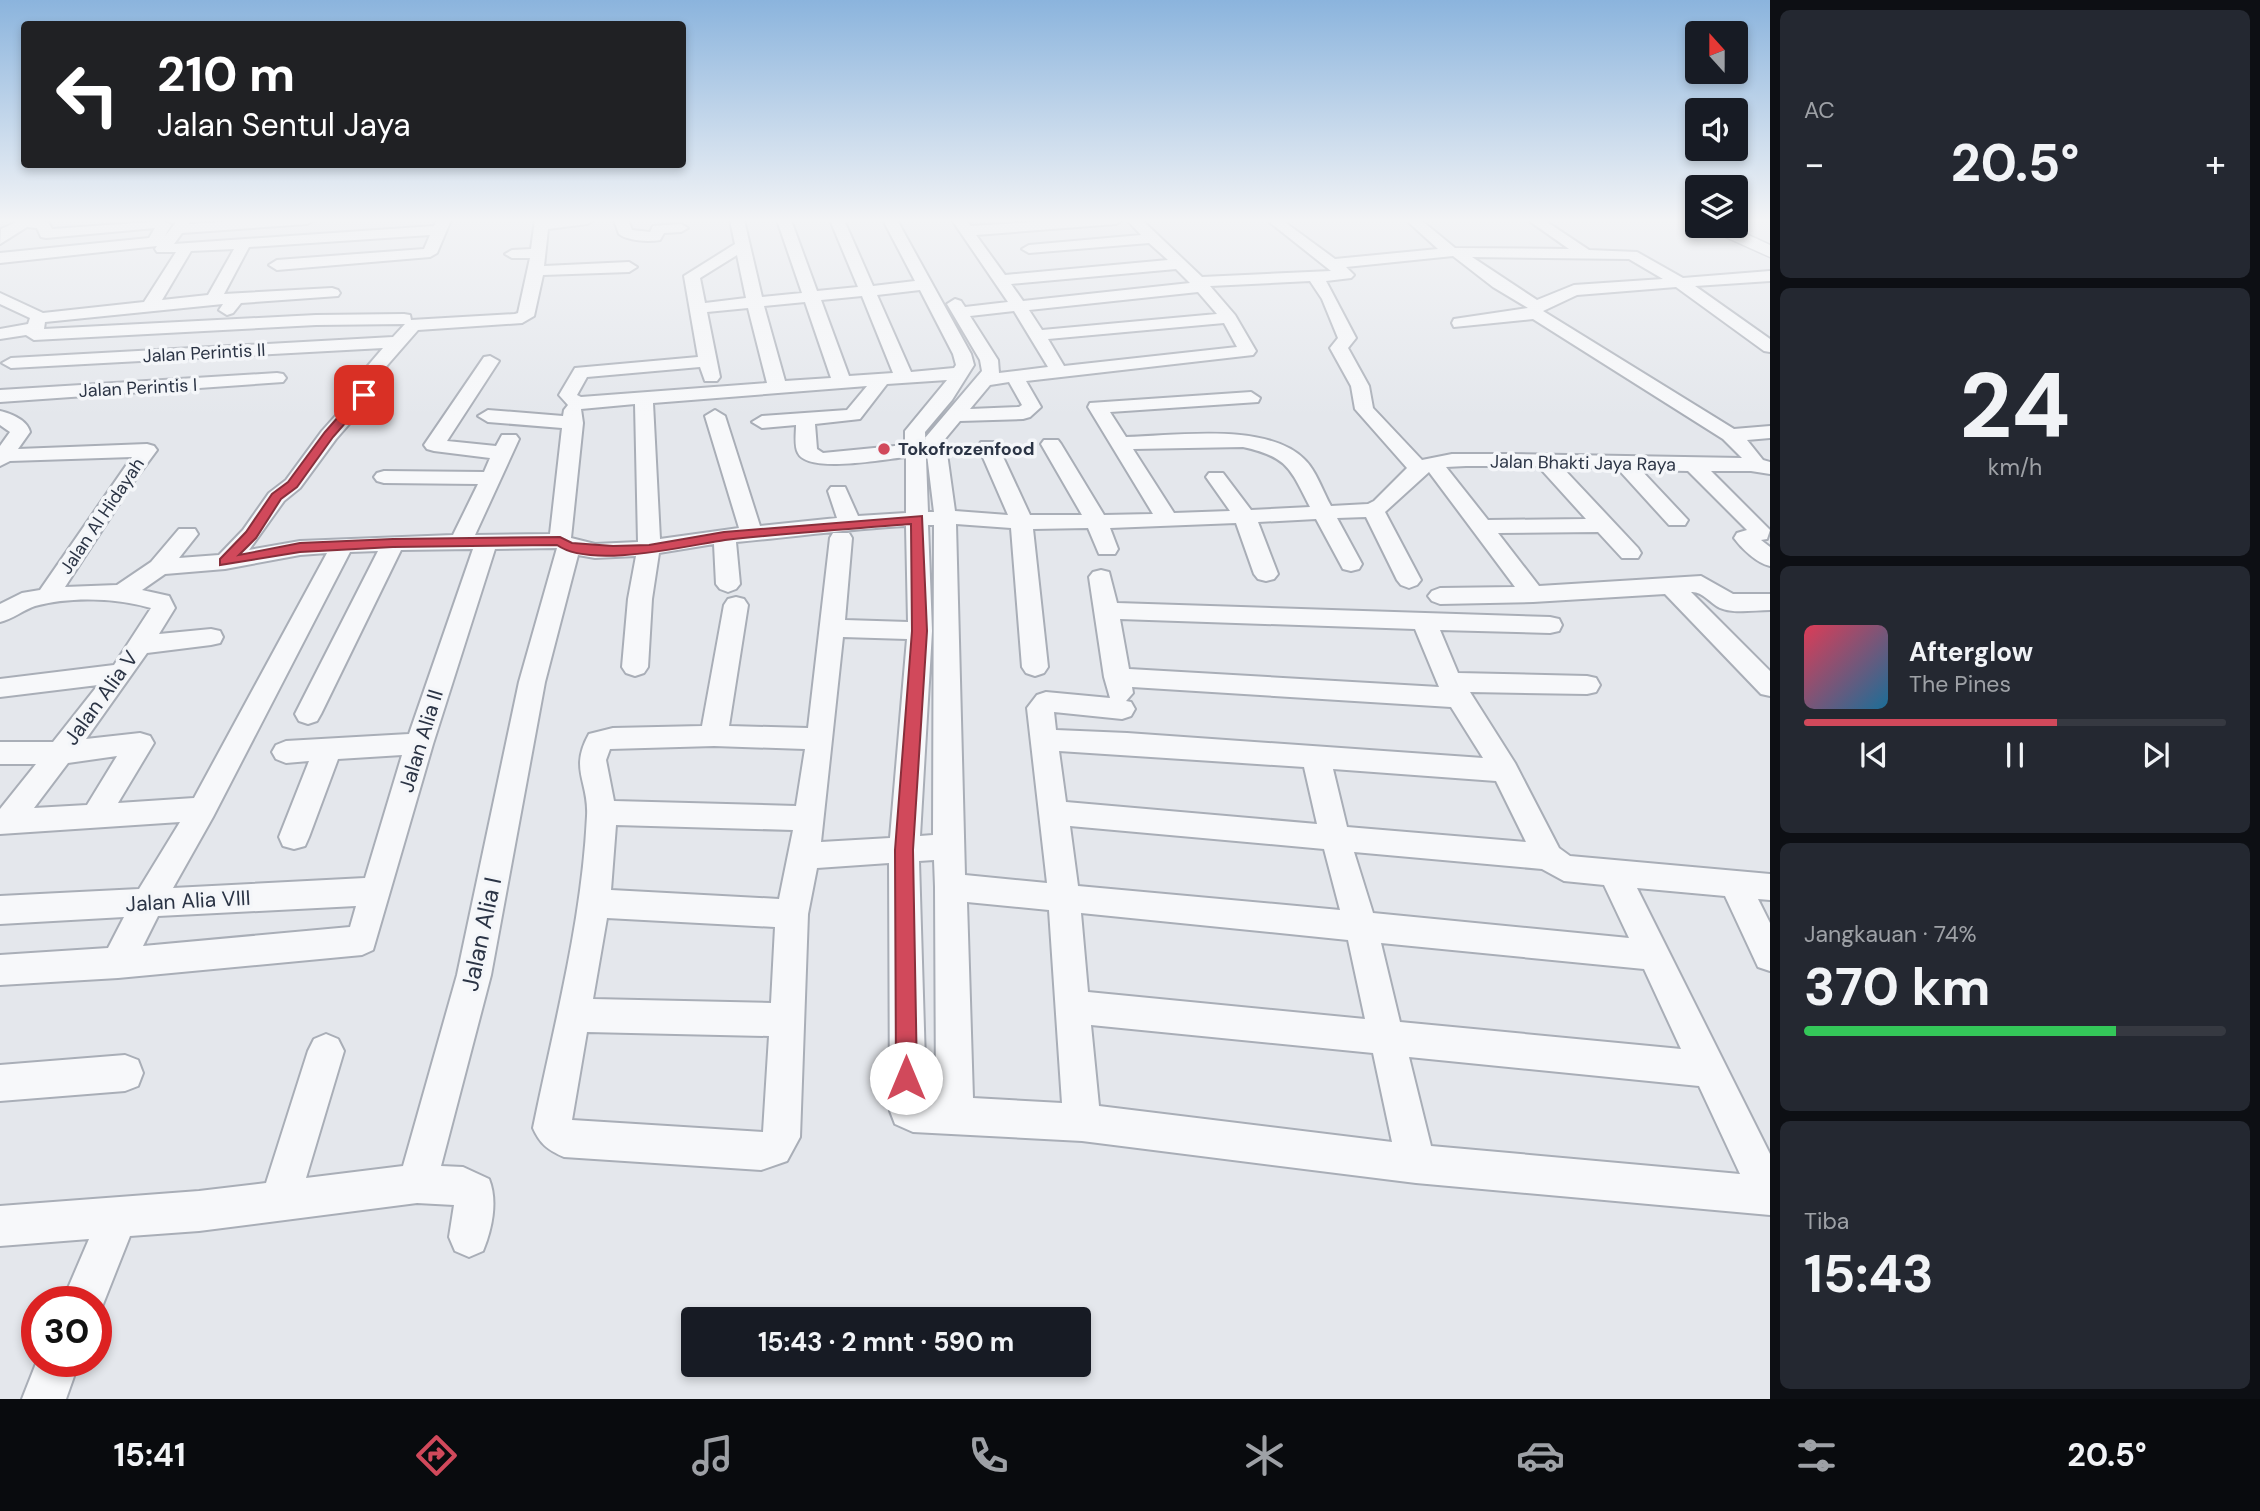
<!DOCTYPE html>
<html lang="id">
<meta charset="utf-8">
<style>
body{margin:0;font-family:"DM Sans",sans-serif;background:#242831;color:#f1f3f6;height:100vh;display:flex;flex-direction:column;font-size:26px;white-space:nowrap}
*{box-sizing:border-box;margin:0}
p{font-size:23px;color:#9ea1a6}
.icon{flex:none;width:38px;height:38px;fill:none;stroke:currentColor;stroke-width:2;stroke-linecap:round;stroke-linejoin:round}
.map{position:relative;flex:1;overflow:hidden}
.drawer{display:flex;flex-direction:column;gap:10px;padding:10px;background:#0d0f14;width:490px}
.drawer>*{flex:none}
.banner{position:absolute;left:21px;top:21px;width:665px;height:147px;border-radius:7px;box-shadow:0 4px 10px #0003;background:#202124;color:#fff;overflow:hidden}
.needle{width:46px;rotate:339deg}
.buttons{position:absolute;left:1685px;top:21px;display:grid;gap:14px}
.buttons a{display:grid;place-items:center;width:63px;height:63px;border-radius:7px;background:#171b24;box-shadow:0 4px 10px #0003;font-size:35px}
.speed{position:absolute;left:21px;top:1286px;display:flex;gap:14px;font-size:35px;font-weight:700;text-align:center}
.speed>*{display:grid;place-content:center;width:91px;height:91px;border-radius:50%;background:#171b24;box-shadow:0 4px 10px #0003;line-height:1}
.speed .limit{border:10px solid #d22;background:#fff;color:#111}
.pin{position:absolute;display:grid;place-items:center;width:60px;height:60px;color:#fff;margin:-30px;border-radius:14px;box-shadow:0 4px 10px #0006}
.me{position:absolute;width:77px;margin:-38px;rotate:0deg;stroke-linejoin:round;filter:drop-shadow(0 0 5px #0008)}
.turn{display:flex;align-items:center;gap:24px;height:147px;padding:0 21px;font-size:32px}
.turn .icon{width:91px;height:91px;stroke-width:2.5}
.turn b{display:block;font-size:49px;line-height:60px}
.big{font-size:52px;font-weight:700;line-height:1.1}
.drawer .card{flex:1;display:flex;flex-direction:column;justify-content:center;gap:10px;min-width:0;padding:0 24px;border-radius:10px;background:#242831}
.drawer .dial{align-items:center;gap:0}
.dial b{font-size:91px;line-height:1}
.song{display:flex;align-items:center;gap:21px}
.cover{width:84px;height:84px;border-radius:10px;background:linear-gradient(135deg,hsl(350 70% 55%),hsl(200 70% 35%))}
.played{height:7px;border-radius:4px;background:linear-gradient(90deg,#d1495b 60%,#363941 60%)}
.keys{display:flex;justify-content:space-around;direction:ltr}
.heat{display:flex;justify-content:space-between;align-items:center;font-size:38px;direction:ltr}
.charge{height:10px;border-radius:5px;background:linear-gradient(90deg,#34c759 74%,#363941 0)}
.trip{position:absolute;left:681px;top:1307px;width:410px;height:70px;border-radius:7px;background:#171b24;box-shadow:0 4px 10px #0003;font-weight:700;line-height:70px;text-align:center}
.menu{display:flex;height:112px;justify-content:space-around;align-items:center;background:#090b0e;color:#9ea1a6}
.menu .icon{width:49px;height:49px}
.menu .on{color:#d1495b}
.menu b{font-size:32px;color:#f1f3f6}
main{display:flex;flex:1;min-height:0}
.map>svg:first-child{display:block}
</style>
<main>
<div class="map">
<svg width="1770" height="1399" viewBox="0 0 1770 1399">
<rect width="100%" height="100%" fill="#e4e7ec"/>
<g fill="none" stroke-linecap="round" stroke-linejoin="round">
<g stroke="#a9aeb7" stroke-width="4">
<g id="minor">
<path d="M 21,220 L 48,222 L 52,229 L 164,221 L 171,225 L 165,236 L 178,220 L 192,220 L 189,224 L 251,220 L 314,220 L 307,224 L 182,233 L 174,244 L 434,226 L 437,220 L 451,220 L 437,253 L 430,257 L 277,270 L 269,265 L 277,260 L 424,249 L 430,235 L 249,247 L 224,294 L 332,288 L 338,290 L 340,293 L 338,296 L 241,303 L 233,313 L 227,315 L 219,310 L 223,304 L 45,322 L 44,329 L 316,315 L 404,314 L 410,315 L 411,320 L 515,314 L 518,313 L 530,258 L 512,258 L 505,254 L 512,250 L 531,249 L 535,220 L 594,220 L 587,224 L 548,229 L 544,266 L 629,262 L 637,267 L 629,272 L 543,275 L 534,316 L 522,323 L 418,330 L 377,377 L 371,399 L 336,439 L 300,488 L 284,501 L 249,550 L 300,541 L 453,535 L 478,484 L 384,483 L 377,481 L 374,477 L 377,473 L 384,471 L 484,472 L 490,458 L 434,451 L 427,449 L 424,445 L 484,357 L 490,356 L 499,361 L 447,441 L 496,446 L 502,435 L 516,435 L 519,439 L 475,535 L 550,534 L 562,428 L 488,422 L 478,416 L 488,410 L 563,416 L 564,410 L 568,405 L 559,395 L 575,368 L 698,357 L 684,276 L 735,244 L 730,220 L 744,220 L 762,297 L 802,293 L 777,220 L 791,220 L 817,291 L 858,287 L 830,220 L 844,220 L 873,286 L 915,281 L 883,220 L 897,220 L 971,354 L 974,365 L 952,400 L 925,432 L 928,512 L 934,512 L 925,438 L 982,371 L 980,360 L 947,304 L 955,299 L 961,301 L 965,307 L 1008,302 L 952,220 L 966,220 L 971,226 L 1063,220 L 1123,220 L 1116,224 L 976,235 L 1005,275 L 1168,260 L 1149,243 L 1029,253 L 1022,249 L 1029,245 L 1141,235 L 1127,220 L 1142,220 L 1202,277 L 1331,271 L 1267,220 L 1282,220 L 1335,259 L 1438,249 L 1406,220 L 1421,220 L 1455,248 L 1569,249 L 1528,220 L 1544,220 L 1589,250 L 1637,252 L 1683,278 L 1770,271 L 1770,281 L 1695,286 L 1770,339 L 1770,352 L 1764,351 L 1676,287 L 1577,295 L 1543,311 L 1734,429 L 1770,426 L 1770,438 L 1747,440 L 1763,460 L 1770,462 L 1770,474 L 1751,471 L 1711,471 L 1770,530 L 1767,539 L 1761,540 L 1770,547 L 1770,566 C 1757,563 1742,549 1734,538 L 1737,533 L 1747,530 L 1688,471 L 1641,470 L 1688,520 L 1685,525 L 1669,525 L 1618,469 L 1561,466 L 1638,548 L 1641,553 L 1638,558 L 1622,558 L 1598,532 L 1498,533 L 1539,586 L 1701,576 L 1733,594 L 1770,594 L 1770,610 C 1755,610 1733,614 1720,608 C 1710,603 1702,591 1691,592 L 1770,671 L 1770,696 L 1761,694 L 1665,594 L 1533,602 L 1440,604 L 1432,601 L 1428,596 L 1432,591 L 1440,588 L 1515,587 L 1429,472 L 1385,512 L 1421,580 L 1417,585 L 1409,588 L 1401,585 L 1397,580 L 1366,517 L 1337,518 L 1362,564 L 1359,569 L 1351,571 L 1343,569 L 1316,519 L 1258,522 L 1278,574 L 1274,579 L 1266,581 L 1258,579 L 1254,574 L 1236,523 L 1110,528 L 1118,549 L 1115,554 L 1099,554 L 1088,528 L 1033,529 L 1048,667 L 1044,673 L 1035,676 L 1026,673 L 1022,667 L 1011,528 L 956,524 L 965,875 L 1047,883 L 1027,708 L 1037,695 L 1046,692 L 1110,698 L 1104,677 L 1089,577 L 1093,572 L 1101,570 L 1109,572 L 1117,603 L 1550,617 L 1559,619 L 1562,625 L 1559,631 L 1550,633 L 1440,630 L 1458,673 L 1587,676 L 1596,678 L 1600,685 L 1596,692 L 1587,694 L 1470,692 L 1515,763 L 1559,848 L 1570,856 L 1770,874 L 1770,900 L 1758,899 L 1770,923 L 1770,971 L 1758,967 L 1725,896 L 1637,888 L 1770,1154 L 1770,1215 L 1416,1183 L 1082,1141 L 913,1132 L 895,1124 L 890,1111 L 889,863 L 817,868 L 808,914 L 800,1137 L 787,1161 L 761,1170 L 564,1157 C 548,1150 540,1144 533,1128 C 554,1025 582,922 587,816 C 589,781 569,770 589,734 L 613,728 L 702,726 L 724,605 L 728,599 L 736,597 L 744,599 L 748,605 L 729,726 L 808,728 L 830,538 L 833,533 L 849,533 L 852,538 L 845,620 L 908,622 L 906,526 C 849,529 792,537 736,542 L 740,584 L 736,589 L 728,592 L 720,589 L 716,584 L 714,544 L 659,553 L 652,599 L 648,667 L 644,673 L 635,676 L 626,673 L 622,667 L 628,599 L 636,556 L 595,558 L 578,555 L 545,682 L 491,975 L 441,1166 L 463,1167 L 489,1179 C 498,1201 492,1229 483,1251 L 469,1257 L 455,1251 L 449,1237 L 454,1205 L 417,1203 L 199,1231 L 130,1236 L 98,1317 L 96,1302 L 62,1302 L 89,1239 L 0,1246 L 0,1206 L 199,1191 L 266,1183 L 308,1051 L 314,1039 L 326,1034 L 338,1039 L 344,1051 L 306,1178 L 403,1166 L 457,975 L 519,682 L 557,548 L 495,549 L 433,744 L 373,950 L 362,955 L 118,978 L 0,985 L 0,955 L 108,948 L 124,917 L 0,924 L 0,896 L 139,889 L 180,822 L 0,834 L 0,809 L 36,764 L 0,764 L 0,742 L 53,742 L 98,685 L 0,697 L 0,679 L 114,665 L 151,608 C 118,598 70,596 35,606 C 23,610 13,619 0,622 L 0,604 L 22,593 L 40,590 L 132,457 L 10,461 L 0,466 L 0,446 L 10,432 L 0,425 L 0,411 C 12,414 27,420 30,432 L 18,449 L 147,444 L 154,446 L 157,450 L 132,484 L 65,587 L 117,585 L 151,562 L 179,529 L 195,529 L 198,534 L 179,558 L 219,555 L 243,530 L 269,493 L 286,480 L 322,431 L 355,394 L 359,376 L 383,348 L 11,368 L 2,363 L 11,358 L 393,337 L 405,324 L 316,325 L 34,340 L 26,335 L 0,339 L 0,329 L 28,324 L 30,318 L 0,304 L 0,293 L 43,313 L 144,302 L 176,252 L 157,252 L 155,249 L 157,246 L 0,263 L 0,253 L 149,238 L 155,228 L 46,238 L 41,237 L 37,228 L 27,227 L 0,244 L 1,229 ZM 234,249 L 208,295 L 162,300 L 191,251 ZM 737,255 L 746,298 L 705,303 L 700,278 ZM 1453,256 L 1493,287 L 1528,308 L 1454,319 L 1452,323 L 1454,327 L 1533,319 L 1723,439 L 1742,458 L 1513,454 L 1452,454 L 1422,460 L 1373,408 L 1369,386 L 1348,348 L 1356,338 L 1326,281 L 1351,278 L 1354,275 L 1346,267 ZM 1472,257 L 1629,259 L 1663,279 L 1574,285 L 1537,300 ZM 1176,269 L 1190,283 L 1023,301 L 1011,284 ZM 1310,281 L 1322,299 L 1338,338 L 1330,348 L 1351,386 L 1355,409 L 1407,468 L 1374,501 L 1368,504 L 1331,506 C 1323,492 1316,470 1304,459 C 1267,422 1174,436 1126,437 L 1110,412 L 1258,402 L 1260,398 L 1251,392 L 1090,403 L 1088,407 L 1153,514 L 1104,515 L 1061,444 L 1058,440 L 1044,440 L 1041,444 L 1082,515 L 1030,515 L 998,446 L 995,442 L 981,442 L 978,446 L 1008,515 L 955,511 L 945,439 L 960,421 L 1023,419 L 1030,417 L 1041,407 L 1026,381 L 1253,355 L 1256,351 L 1235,315 L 1210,286 ZM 920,290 L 953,354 L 956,365 L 954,368 L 911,372 L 877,295 ZM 1198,292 L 1217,314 L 1042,330 L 1029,310 ZM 862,296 L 893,373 L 849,376 L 821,300 ZM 805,302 L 831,378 L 785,381 L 764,306 ZM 748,308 L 767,383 L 581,397 L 577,395 L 587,377 L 700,367 L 705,381 L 717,381 L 720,377 L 707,312 ZM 1014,311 L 1048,367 L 999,373 L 998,360 L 970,316 ZM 1224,323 L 1237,347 L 1064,366 L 1048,339 ZM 947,380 L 905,431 L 905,445 L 823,453 L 817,449 L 815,424 L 860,419 L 887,384 ZM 1009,382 L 1022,405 L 1019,407 L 970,409 L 990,385 ZM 867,386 L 847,410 L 762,416 L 752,422 L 762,428 L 796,425 C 796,433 794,446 798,453 C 808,474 885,459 906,457 L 906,513 L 858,516 L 845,487 L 831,487 L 828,491 L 837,518 L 760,526 L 725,416 L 715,410 L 705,416 L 739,528 L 660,539 L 653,403 ZM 635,404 L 638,542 L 595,544 L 571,538 L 583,423 L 581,409 ZM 1243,447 C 1288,457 1290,468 1310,507 L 1251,510 L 1223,473 L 1209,473 L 1206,477 L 1230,511 L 1174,513 L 1133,449 ZM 1466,466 L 1538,466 L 1586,519 L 1488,520 L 1446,467 ZM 928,525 L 934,525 L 933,835 L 920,836 L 932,631 ZM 473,549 L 409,734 L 286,741 L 276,745 L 272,752 L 276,759 L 286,763 L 309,761 L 279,837 L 283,846 L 294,849 L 305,846 L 309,837 L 338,759 L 402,755 L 365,878 L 173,888 L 213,817 L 350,552 L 378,551 L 295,714 L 299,721 L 308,724 L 317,721 L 321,714 L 401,550 ZM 327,553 L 194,798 L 118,803 L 154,743 L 150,736 L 140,733 L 86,739 L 147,653 L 211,645 L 220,643 L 223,637 L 220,631 L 211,629 L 159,634 L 175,608 L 169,596 L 142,590 L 165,574 L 225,569 L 300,555 ZM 1120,619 L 1415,629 L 1439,687 L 1129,669 ZM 843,637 L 907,639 L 890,838 L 821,842 ZM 1132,687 L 1451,707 L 1483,758 L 1127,733 L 1056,730 L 1054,712 L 1122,719 L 1131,716 L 1135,709 L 1131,702 L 1126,701 L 1133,693 ZM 714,746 L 805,749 L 796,806 L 614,801 L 606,760 L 610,749 ZM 1059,751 L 1304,767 L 1317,824 L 1066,802 ZM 117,756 L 87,805 L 34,808 L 68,763 ZM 1333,769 L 1496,781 L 1526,842 L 1347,827 ZM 616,825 L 793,830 L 779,899 L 611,890 ZM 1070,826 L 1324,849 L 1340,910 L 1078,886 ZM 1354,852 L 1542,869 L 1564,881 L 1604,885 L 1629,938 L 1373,913 ZM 934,860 L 935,887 L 936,1097 L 926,1096 L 919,861 ZM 967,902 L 1049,910 L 1062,1103 L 973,1098 ZM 356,906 L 350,927 L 143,946 L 158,916 ZM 1081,913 L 1348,940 L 1365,1019 L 1088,992 ZM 607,918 L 775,927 L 771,1003 L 593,999 ZM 1381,943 L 1644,969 L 1681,1049 L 1400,1022 ZM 1091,1025 L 1373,1053 L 1392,1142 L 1099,1106 ZM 587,1032 L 769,1036 L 763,1132 L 572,1120 ZM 1409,1057 L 1699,1086 L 1740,1174 L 1431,1146 Z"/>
<path d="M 614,220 L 628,220 L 632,230 L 650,232 L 653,226 L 681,224 L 688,228 L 681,232 L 664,233 L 660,240 C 648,242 628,241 619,234 Z"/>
<path d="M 277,373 L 283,374 L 286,378 L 283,382 L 0,402 L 0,390 Z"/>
<path d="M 125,1055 L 138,1060 L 143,1073 L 138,1086 L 125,1091 L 0,1101 L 0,1065 Z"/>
<path d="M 37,1361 L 79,1362 L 66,1399 L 22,1399 Z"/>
</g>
</g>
<g stroke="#a9aeb7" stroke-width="3">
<path id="tertiary" d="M 1707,226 L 1729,226 L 1770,245 L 1770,257 L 1710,230 Z"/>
</g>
<use href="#minor" fill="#f7f8fa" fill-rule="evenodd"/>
<use href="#tertiary" fill="#f7f8fa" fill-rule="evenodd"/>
</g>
<linearGradient id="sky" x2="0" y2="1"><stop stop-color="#8bb4dd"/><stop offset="0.53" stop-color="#f3f4f6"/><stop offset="1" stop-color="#f3f4f6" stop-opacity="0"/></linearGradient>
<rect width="1770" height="416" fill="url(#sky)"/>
<path fill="#d1495b" stroke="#882f3b" stroke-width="2" d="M 364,391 L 369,395 L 368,397 L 333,437 L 297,487 L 281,499 L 256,538 L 239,555 L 300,543 L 393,539 L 560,537 L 572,543 L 613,546 L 649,545 L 724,532 L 922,516 L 927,631 L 913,850 L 917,1078 L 914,1086 L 906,1089 L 899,1086 L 896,1078 L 895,850 L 912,631 L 911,524 C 849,529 786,533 725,540 C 685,546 591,569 557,545 L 393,547 L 300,552 L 220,565 L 220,559 L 246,532 L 272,494 L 288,482 L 325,432 L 360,392 Z"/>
<circle fill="#d1495b" stroke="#f4f6f9" stroke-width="2.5" cx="884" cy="449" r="7"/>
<g text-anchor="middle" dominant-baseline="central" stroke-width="7" stroke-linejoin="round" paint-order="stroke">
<g font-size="18" fill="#2b3445" stroke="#f4f6f9">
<text transform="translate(204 353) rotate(-3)">Jalan Perintis II</text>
<text transform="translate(138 388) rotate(-3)">Jalan Perintis I</text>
<text transform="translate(1583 463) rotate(1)">Jalan Bhakti Jaya Raya</text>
<text transform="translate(102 516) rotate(-56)">Jalan Al Hidayah</text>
</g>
<g font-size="18" font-weight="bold" fill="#2b3445" stroke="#f4f6f9" text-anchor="start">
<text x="898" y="449">Tokofrozenfood</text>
</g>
<g font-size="21" fill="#2b3445" stroke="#f4f6f9">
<text transform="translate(101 698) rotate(-54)">Jalan Alia V</text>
<text transform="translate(421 741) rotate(-73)">Jalan Alia II</text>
<text transform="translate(188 901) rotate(-3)">Jalan Alia VIII</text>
</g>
<g font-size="24" fill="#2b3445" stroke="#f4f6f9">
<text transform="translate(481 934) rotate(-78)">Jalan Alia I</text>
</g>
</g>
</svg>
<div class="buttons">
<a><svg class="needle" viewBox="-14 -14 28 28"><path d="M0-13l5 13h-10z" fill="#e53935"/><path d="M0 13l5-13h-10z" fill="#9ea1a6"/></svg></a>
<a><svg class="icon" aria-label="sound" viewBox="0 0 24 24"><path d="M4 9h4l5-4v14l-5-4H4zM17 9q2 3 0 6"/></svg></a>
<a><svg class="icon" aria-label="layers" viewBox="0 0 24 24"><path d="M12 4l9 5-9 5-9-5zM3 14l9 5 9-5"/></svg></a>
</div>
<div class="speed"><div class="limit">30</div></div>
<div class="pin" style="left:364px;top:395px;background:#d93025"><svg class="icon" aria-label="arrive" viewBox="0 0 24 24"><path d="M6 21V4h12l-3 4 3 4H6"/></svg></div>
<svg class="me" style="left:906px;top:1078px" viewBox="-20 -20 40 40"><circle r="19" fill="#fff"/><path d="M0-13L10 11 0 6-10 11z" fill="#d1495b"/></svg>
<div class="trip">15:43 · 2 mnt · 590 m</div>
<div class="banner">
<div class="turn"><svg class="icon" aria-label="left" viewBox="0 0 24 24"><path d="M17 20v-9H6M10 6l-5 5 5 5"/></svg><div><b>210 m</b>Jalan Sentul Jaya</div></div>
</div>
</div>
<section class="drawer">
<div class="card"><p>AC</p>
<div class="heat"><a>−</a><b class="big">20.5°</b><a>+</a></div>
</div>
<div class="card dial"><b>24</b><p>km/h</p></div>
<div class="card">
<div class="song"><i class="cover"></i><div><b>Afterglow</b><p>The Pines</p></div></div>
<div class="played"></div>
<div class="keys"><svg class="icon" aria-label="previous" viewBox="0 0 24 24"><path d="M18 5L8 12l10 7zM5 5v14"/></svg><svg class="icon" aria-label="pause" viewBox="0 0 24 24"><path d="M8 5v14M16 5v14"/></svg><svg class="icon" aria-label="next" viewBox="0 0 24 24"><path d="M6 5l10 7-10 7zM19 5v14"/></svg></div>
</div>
<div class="card"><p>Jangkauan · 74%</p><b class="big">370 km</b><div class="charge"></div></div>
<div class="card"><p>Tiba</p><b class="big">15:43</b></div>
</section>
</main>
<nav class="menu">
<b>15:41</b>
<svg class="icon on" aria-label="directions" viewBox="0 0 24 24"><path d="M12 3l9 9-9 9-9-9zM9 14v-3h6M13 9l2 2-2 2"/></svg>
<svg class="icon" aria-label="music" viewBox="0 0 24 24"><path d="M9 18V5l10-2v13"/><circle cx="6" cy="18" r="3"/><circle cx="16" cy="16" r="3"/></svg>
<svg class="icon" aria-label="phone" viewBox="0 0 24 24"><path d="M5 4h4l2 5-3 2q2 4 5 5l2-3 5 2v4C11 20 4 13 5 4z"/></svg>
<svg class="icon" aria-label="climate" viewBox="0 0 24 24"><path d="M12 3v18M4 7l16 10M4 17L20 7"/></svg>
<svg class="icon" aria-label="car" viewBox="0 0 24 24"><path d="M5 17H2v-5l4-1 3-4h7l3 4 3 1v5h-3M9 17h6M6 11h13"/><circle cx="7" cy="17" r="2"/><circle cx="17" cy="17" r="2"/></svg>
<svg class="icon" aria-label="filters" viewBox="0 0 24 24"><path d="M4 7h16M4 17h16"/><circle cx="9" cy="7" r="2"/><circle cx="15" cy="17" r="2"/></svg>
<b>20.5°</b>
</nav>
